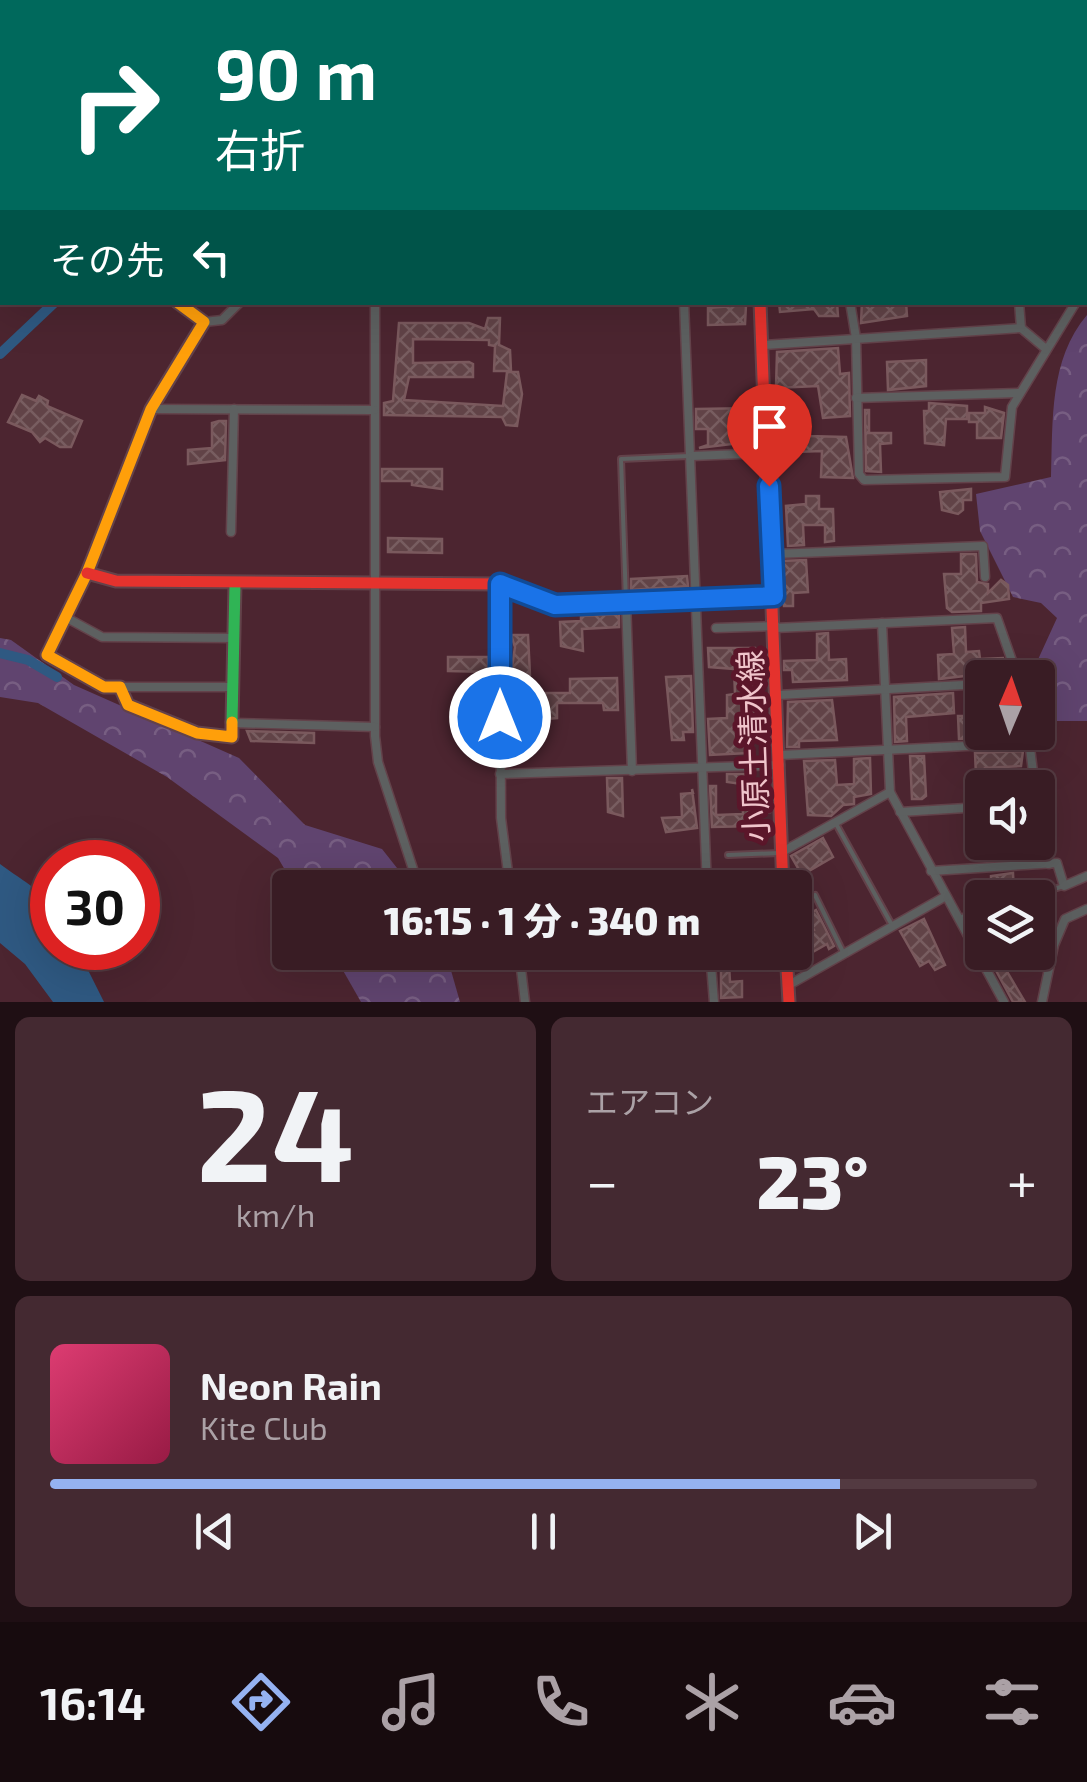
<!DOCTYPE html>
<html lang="ja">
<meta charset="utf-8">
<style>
body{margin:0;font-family:"Exo 2","Noto Sans JP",sans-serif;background:#442931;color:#f1f3f6;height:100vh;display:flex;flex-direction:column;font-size:38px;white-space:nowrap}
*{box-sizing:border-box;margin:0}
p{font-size:32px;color:#aba1a6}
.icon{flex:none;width:55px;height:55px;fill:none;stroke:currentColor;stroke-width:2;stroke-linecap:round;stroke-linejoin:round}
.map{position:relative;height:1002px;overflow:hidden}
.details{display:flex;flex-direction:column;gap:15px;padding:15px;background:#1f0f14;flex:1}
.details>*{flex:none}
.hud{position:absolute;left:0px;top:0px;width:1088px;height:305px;box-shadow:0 10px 40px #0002,0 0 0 2px #533a41;background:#00695c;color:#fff;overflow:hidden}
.needle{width:65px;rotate:2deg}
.controls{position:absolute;left:965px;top:660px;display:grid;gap:20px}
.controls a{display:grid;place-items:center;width:90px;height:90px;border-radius:10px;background:#391c24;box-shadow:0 10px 40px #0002,0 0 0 2px #533a41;font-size:50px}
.speed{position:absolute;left:30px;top:840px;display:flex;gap:20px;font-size:50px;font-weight:700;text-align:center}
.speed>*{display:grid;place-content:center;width:130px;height:130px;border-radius:50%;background:#391c24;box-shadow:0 10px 40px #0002,0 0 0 2px #533a41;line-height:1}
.speed .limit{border:15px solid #d22;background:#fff;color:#111}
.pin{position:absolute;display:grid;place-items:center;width:85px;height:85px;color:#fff;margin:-102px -42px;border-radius:50% 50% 50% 0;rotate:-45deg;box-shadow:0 0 10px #0007}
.pin .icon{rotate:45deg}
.me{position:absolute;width:110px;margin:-55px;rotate:0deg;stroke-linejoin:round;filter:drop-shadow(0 0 8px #0008)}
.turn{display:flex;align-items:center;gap:35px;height:210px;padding:0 50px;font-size:45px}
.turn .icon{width:130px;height:130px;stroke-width:2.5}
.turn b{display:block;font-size:70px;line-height:85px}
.then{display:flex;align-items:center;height:95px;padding:0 50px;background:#0003;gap:20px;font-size:38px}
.big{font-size:75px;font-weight:800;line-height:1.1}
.details .card{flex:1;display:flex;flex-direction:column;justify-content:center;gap:15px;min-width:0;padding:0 35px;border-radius:15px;background:#442931}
.details .dial{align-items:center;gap:0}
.dial b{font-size:130px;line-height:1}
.song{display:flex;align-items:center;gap:30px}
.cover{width:120px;height:120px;border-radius:15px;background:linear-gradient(135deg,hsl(340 70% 55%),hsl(340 70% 35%))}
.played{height:10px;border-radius:5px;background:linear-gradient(90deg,#95b2f1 80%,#533a41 80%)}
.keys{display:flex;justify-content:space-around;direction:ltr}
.heat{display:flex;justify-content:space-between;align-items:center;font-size:55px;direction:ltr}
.details .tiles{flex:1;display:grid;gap:15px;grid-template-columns:1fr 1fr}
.card:last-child{grid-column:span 2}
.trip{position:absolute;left:272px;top:870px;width:540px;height:100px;border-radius:10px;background:#391c24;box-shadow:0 10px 40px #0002,0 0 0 2px #533a41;font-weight:800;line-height:100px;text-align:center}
.tab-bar{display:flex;height:160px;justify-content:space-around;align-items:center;background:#170b0e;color:#aba1a6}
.tab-bar .icon{width:70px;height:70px}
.tab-bar .active{color:#95b2f1}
.tab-bar b{font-size:45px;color:#f1f3f6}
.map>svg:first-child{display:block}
</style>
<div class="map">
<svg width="1087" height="1002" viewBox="0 0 1087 1002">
<defs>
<pattern id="forest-crowns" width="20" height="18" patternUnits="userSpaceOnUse" patternTransform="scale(2.5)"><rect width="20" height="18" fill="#60446f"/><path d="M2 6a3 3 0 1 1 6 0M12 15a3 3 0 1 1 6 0" fill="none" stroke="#775e82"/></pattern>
<pattern id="building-cross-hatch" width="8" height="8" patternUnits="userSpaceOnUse" patternTransform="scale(2.5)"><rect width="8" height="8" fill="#614347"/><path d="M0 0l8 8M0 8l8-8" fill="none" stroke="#785d60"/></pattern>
</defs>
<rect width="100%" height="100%" fill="#4c2530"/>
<g fill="url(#forest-crowns)">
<path d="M 1087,315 L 1087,721 L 1042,721 L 1038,678 L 1030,677 L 1057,618 L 1041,603 L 1013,597 L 980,531 L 976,494 L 1051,477 C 1053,420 1049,360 1087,315 Z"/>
<path d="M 0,638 L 11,640 L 74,685 L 239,758 L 305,825 L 382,849 L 412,887 L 295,887 L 278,858 L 167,777 L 38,703 L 0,697 Z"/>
<path d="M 333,953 L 446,953 L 460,1002 L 361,1002 Z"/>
</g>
<path fill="#2f5982" d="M 0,864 C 41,894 52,891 52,948 L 77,948 L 104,1002 L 53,1002 L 25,964 L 0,943 Z"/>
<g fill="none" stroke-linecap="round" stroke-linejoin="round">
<g stroke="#2f5982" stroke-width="10">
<path d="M 477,2 L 479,0"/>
<path d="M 0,354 L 55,302"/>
<path d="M 0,653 L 28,660 L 57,677"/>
</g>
</g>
<g fill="url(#building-cross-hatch)" stroke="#7a595d" stroke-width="2.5">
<path d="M 779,302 L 837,302 L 838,316 L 819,316 L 814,309 L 780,312 Z"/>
<path d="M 862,302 L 906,302 L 907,316 L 861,323 Z"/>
<path d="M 746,305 L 745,324 L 708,325 L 708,308 Z"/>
<path d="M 488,318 L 500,318 L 499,345 L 510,350 L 511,371 L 494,371 L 495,346 L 489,345 L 489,340 L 413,339 L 413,363 L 469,362 L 473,364 L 473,377 L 409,377 L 404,400 L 503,406 L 507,372 L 518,372 L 522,394 L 517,426 L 506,425 L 502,417 L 384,415 L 384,403 L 393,401 L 399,323 L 469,323 L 485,329 Z"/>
<path d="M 838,348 L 840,374 L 849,373 L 850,416 L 823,418 L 818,386 L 776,388 L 777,352 Z"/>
<path d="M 926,360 L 926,386 L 888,390 L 887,362 Z"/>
<path d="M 22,395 L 36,401 L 39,396 L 48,401 L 47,406 L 82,421 L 71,447 L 60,447 L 45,438 L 40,442 L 32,432 L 8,422 Z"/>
<path d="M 929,403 L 967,406 L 967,419 L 946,419 L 944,445 L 925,443 L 924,411 L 929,411 Z"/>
<path d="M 985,407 L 1004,413 L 1001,438 L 977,438 L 977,422 L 969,422 L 969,413 L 985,413 Z"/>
<path d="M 755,408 L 755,427 L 741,428 L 741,443 L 699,448 L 708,445 L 708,429 L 696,429 L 696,409 Z"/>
<path d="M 806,410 L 807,436 L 846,437 L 853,478 L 821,477 L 822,451 L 795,452 L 796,422 L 778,423 L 777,411 Z"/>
<path d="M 865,410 L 869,410 L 869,433 L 891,433 L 891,443 L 880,444 L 881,472 L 866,471 Z"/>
<path d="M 219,421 L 226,421 L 225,460 L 188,464 L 188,450 L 212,448 L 212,423 Z"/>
<path d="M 382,469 L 442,469 L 442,489 L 412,485 L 412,481 L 382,481 Z"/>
<path d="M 971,489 L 971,500 L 963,500 L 963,510 L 958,514 L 942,510 L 940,492 Z"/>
<path d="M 806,496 L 819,496 L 819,509 L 833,509 L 834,541 L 825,542 L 825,525 L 803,525 L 804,545 L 788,546 L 786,506 L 806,504 Z"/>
<path d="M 388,538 L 442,539 L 442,553 L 388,552 Z"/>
<path d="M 961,554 L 976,554 L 977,582 L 988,584 L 988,593 L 1001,580 L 1008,585 L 1009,599 L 981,603 L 981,611 L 952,612 L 947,608 L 944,574 L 961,574 Z"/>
<path d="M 806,560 L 808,592 L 793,593 L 793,606 L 784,606 L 781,561 Z"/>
<path d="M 687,576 L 688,586 L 631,590 L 631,579 Z"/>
<path d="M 619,614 L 619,627 L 582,629 L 583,651 L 561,646 L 560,622 L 581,621 L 581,616 Z"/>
<path d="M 965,627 L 966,652 L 979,651 L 980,659 L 1003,658 L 1007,671 L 939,679 L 938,655 L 954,654 L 952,628 Z"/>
<path d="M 828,633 L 829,660 L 846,659 L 847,680 L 793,682 L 792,670 L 784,670 L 784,661 L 817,660 L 817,634 Z"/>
<path d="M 511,635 L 528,635 L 530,675 L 511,674 L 515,647 Z"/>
<path d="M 708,648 L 755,648 L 758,681 L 762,680 L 763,690 L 755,690 L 756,718 L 765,717 L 765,732 L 747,733 L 748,753 L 710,755 L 708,719 L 727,718 L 727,695 L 735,694 L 734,669 L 709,667 Z"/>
<path d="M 448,657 L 488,657 L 488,672 L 448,671 Z"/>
<path d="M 691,676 L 693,732 L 683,732 L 684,740 L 672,740 L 666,677 Z"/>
<path d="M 617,678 L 618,710 L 604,710 L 603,703 L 557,703 L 557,718 L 536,720 L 536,706 L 543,707 L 543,693 L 570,693 L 570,679 Z"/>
<path d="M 982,692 L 982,732 L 994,737 L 959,739 L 958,716 L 973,716 L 972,692 Z"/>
<path d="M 953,693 L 954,713 L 906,717 L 907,741 L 895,742 L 894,697 Z"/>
<path d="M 832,700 L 837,740 L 799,741 L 799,747 L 787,747 L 788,702 Z"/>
<path d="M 247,731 L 314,733 L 314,743 L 251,741 Z"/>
<path d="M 1023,751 L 1021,766 L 985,768 L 986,775 L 976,776 L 975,753 Z"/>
<path d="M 910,756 L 924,756 L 926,796 L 922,799 L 912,799 Z"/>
<path d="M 870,758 L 871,794 L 854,797 L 854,804 L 843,805 L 831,816 L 808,815 L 804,761 L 835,760 L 837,785 L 854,784 L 854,759 Z"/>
<path d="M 727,774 L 752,774 L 755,802 L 770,802 L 770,812 L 757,813 L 757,826 L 712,827 L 710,786 L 716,786 L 716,815 L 743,814 L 742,784 L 727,782 Z"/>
<path d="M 607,778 L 622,778 L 623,816 L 608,812 Z"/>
<path d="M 692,789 L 697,828 L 666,832 L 662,818 L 682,817 L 681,794 L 693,793 Z"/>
<path d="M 823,838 L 833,857 L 802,875 L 791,856 Z"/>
<path d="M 1013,873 L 1014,895 L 984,898 L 982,884 L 991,883 L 991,876 Z"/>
<path d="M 816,910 L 834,946 L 829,949 L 827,944 L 809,954 L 798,939 L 814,930 L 806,916 Z"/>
<path d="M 924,919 L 945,965 L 935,970 L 929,961 L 920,966 L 900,931 Z"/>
<path d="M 721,952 L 752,956 L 753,964 L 729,964 L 730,982 L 742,981 L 742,997 L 721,998 Z"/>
<path d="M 986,952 L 1037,952 L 1006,970 L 1025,1002 L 1013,1002 Z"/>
</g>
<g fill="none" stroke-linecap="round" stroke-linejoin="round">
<g stroke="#63424a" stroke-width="8">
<g id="lane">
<path d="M 626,601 L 621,459 L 689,456"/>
<path d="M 835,822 L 893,927"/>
<path d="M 728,855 L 779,853"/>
<path d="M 1023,898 L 1064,886"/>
<path d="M 795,905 L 815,895 L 843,952"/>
<path d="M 959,918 L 982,910"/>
</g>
</g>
<g stroke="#63424a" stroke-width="11">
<g id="street">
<path d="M 811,0 L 811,2"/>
<path d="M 865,0 L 866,2"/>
<path d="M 922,0 L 923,2"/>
<path d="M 977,0 L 977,2"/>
<path d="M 1033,0 L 1034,2"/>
<path d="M 524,2 L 525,0"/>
<path d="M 1085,207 L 1087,207"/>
<path d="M 1085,294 L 1087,292"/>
<path d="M 375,302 L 375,736 L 378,762 L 413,869"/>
<path d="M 684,302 L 707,888"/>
<path d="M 850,302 L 856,338 L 859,474 L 864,480 L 1005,477 L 1012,407 L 1076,302"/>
<path d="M 1019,302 L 1021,328 L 1046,349"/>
<path d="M 204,322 L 222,320 L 240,302"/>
<path d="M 764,345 L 1021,328"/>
<path d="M 856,398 L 1020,393"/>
<path d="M 151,409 L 374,410"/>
<path d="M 692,456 L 767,453"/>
<path d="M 231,532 L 234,409"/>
<path d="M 773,554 L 983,546 L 985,577"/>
<path d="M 500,584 L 501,818 L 510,888"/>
<path d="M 626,601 L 632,771"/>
<path d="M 67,618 L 102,637 L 234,638"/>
<path d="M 882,623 L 890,792 L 1004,1002"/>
<path d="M 716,628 L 776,626"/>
<path d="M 775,628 L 997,618 L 1018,678"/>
<path d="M 120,687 L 234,687"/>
<path d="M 778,695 L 982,684"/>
<path d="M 234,723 L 375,727"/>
<path d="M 1028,732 L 1033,772 L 1043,803 L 1038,804"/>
<path d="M 780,755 L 1029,743"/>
<path d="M 500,774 L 780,765"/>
<path d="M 1043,803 L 1049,864"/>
<path d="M 900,812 L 982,807"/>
<path d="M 782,852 L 890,792"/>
<path d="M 931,871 L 1057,863 L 1064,886 L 1087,876"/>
<path d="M 519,952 L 525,1002"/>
<path d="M 710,952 L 714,1002"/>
<path d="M 787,986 L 946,896"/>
<path d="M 1042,1002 L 1054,945 L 1065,919 L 1087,909"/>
</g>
</g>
<g stroke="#63424a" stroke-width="15">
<g id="fast">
<path d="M 753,0 L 753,2"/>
<path d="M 232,722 L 235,584"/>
</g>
</g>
<g stroke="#63424a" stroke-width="15">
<g id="slow">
<path d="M 714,0 L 715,2"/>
<path d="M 177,302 L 204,322 L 151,409 L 87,573 L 47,655 L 104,687 L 120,687 L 128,705 L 197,733 L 232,737 L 232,722"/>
<path d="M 649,601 L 775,595"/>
</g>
</g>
<g stroke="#63424a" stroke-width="15">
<g id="jam">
<path d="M 760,302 L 783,888"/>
<path d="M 87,573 L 116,581 L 500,584 L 555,605 L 649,601"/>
<path d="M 786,952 L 789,1002"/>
</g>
</g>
<use href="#lane" stroke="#5d6060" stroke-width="4"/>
<use href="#street" stroke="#5d6060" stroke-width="8"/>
<use href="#fast" stroke="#30b455" stroke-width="11"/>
<use href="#slow" stroke="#ff9f0a" stroke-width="11"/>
<use href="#jam" stroke="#e5322d" stroke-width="11"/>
</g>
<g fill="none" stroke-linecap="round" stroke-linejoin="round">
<g stroke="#114b97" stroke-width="25">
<path id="route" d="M 500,717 L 500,584 L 555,605 L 774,596 L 769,486"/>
</g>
<use href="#route" stroke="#1a73e8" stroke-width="18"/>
</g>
<g text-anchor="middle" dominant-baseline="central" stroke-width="10" stroke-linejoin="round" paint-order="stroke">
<g font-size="32" fill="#f0c5cb" stroke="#5b162a">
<text transform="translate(752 746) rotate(-92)">小原土清水線</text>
</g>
</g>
</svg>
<div class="controls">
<a><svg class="needle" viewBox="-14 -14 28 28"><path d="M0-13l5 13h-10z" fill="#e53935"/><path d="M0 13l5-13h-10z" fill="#aba1a6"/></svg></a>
<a><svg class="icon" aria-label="sound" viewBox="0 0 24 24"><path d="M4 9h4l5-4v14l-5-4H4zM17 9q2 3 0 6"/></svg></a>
<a><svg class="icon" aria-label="layers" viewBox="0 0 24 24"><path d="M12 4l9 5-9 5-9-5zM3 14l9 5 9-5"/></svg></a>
</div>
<div class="speed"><div class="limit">30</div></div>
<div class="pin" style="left:769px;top:486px;background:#d93025"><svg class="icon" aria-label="arrive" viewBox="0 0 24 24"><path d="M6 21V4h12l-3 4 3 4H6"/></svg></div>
<svg class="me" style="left:500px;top:717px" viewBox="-20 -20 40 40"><circle r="17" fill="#1a73e8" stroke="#fff" stroke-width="3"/><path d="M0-11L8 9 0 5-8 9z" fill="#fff"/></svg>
<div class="trip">16:15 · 1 分 · 340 m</div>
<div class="hud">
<div class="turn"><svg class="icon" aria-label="right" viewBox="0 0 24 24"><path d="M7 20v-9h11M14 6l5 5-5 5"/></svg><div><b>90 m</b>右折</div></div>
<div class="then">その先<svg class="icon" aria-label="left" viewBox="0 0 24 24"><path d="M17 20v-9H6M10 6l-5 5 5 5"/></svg></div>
</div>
</div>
<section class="details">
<div class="tiles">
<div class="card dial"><b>24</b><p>km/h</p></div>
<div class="card"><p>エアコン</p>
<div class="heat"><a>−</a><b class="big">23°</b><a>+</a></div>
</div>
<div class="card">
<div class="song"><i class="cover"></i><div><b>Neon Rain</b><p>Kite Club</p></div></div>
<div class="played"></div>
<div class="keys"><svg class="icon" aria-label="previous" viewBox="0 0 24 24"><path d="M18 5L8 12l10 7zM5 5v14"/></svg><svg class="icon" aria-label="pause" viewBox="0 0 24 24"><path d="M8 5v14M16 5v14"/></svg><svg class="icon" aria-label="next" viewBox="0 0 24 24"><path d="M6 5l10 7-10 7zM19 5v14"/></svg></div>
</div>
</div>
</section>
<nav class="tab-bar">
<b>16:14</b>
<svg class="icon active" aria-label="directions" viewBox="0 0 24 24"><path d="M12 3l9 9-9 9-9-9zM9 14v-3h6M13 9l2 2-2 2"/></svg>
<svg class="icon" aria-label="music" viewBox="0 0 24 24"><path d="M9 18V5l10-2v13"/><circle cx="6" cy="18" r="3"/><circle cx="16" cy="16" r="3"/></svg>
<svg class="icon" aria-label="phone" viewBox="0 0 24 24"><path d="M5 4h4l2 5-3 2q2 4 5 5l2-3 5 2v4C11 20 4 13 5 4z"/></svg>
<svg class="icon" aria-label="climate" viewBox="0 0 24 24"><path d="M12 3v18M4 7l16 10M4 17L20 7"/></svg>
<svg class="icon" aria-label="car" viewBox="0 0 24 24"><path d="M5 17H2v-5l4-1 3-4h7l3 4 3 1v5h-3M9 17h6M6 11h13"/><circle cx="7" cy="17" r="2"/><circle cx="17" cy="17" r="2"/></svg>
<svg class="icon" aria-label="filters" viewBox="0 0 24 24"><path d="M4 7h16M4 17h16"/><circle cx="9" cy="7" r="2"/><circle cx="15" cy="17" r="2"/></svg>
</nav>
